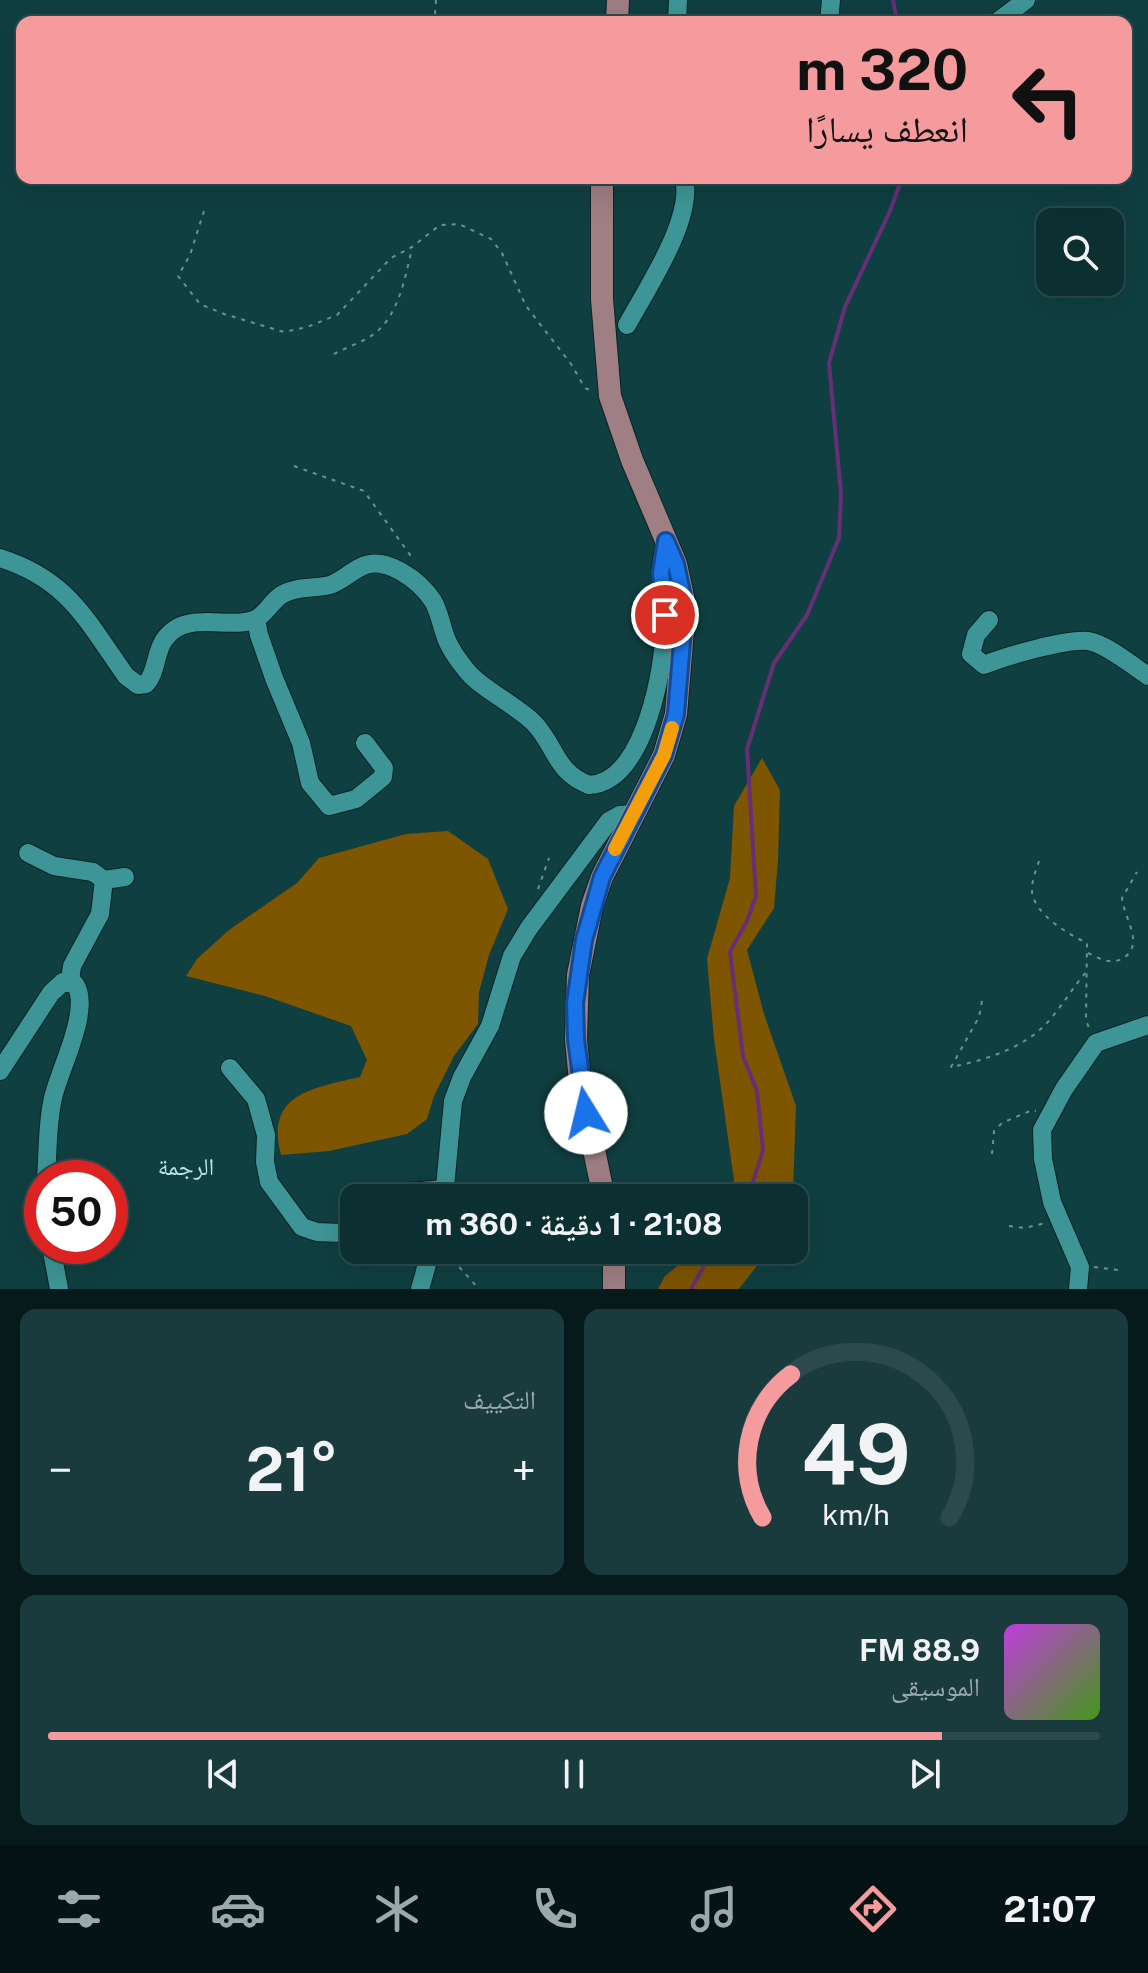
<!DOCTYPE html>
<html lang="ar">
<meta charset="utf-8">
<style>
body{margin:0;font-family:"Public Sans","Noto Naskh Arabic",sans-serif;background:#1a3b3d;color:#f1f3f6;direction:rtl;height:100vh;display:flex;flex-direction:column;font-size:30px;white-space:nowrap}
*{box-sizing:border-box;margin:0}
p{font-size:26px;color:#9aa9ab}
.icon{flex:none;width:44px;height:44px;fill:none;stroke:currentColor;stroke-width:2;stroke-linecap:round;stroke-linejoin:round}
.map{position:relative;height:1289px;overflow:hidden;direction:ltr}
.details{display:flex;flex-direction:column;gap:20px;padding:20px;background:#071a1b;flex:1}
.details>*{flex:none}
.guide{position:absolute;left:16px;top:16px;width:1116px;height:168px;border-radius:16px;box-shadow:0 8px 32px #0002,0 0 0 2px #2c4a4d;direction:rtl;background:#f59b9e;color:#111;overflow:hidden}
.controls{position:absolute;left:1036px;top:208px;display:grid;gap:16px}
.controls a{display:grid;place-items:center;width:88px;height:88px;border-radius:16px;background:#0c2f31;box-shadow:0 8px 32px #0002,0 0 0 2px #2c4a4d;font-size:40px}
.speed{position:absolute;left:24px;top:1160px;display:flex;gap:16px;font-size:40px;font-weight:700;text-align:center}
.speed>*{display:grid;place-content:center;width:104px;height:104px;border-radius:50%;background:#0c2f31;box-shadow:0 8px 32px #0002,0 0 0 2px #2c4a4d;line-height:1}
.speed .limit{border:12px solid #d22;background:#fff;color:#111}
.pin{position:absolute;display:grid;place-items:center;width:68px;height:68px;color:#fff;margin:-34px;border:4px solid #fff;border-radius:50%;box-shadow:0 2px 8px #0007}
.me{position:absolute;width:88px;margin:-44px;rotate:351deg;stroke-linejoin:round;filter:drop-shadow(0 0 6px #0008)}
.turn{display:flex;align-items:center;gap:28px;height:168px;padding:0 32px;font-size:36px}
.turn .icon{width:104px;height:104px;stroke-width:2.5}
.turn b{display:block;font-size:56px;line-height:68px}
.big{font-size:60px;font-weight:700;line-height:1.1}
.details .tile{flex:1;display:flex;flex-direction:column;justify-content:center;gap:12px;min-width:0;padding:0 28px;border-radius:16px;background:#1a3b3d}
.details .dial{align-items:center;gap:0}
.dial svg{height:208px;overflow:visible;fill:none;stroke:#2c4a4d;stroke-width:7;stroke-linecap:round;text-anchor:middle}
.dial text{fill:#f1f3f6;stroke:none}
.song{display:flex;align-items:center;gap:24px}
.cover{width:96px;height:96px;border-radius:12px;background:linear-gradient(135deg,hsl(290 70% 55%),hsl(100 70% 35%))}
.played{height:8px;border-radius:4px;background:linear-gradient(90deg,#f59b9e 85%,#2c4a4d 85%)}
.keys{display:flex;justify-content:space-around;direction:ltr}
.heat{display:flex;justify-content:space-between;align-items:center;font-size:44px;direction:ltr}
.details .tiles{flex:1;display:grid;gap:20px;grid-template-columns:1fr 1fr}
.tile:last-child{grid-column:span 2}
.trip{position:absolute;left:340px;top:1184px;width:468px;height:80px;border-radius:16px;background:#0c2f31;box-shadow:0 8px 32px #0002,0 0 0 2px #2c4a4d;font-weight:700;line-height:80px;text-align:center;direction:rtl}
.tabs{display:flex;height:128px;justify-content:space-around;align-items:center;background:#051314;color:#9aa9ab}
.tabs .icon{width:56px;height:56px}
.tabs .on{color:#f59b9e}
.tabs b{font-size:36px;color:#f1f3f6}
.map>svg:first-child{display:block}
</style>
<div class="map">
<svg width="1148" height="1289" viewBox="0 0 1148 1289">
<rect width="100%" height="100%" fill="#103f41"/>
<g fill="#7e5500">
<path d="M 762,758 L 780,790 L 778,860 L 774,908 L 747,950 L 764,1014 L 796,1106 L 793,1191 L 791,1198 L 729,1198 L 734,1180 L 714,1039 L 707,959 L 730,878 L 734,806 Z"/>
<path d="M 448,831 L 488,859 L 508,909 L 489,955 L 479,992 L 478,1024 L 454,1056 L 434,1096 L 427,1119 L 407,1134 L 329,1151 L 281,1155 C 265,1093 314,1088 360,1077 L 367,1060 L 351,1026 L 265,996 L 186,976 L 197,959 L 229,930 L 297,883 L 319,858 L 406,834 Z"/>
<path d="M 697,1250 L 769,1250 L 739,1289 L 658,1289 L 665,1276 Z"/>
</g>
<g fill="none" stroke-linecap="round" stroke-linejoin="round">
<g stroke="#662f77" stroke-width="4">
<path d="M 893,0 L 897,22"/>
<path d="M 748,1198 L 763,1150 L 757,1091 L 743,1056 L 730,952 L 747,921 L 756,896 L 747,749 L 774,663 L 807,615 L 839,538 L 841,494 L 829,363 L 845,307 L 890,211 L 902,178"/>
<path d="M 691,1289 L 713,1250"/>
</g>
<g stroke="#082424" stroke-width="20">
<g id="minor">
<path d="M 677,22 L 678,0"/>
<path d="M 829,22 L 831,0"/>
<path d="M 997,22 L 1026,0"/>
<path d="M 627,325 C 647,288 694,219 684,178"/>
<path d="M 0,558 C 69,580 86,620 126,676 L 138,685 L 146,684 C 157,672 155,653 164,640 C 186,608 229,631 256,619 C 266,614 272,600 283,594 C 297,586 314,589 330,585 C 342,581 350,572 361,567 C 385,554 420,581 433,601 C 439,611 441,624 445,635 C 449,648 458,660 467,671 C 480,688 516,705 534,723 C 556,746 555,772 589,785 C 641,783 661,682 664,640 C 665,624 666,607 664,590 C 663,584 661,578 661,572 C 661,562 664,551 666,541"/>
<path d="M 256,619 L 259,635 L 274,678 L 301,743 L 310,783 L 329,806 L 356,799 L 383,777 L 384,768 L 365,743"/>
<path d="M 989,620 L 976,635 L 971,654 L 984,665 C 1006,656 1065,639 1088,641 C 1105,643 1133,666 1148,676"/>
<path d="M 28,853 L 54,866 L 93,872 L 104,880"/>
<path d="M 70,981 L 72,966 L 100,914 L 104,880 L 125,877"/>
<path d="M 230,1068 L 256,1099 L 266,1135 L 265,1162 L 269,1182 L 302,1227 L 317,1232 L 341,1233 L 354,1221"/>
<path d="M 0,1071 L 51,993 L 63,982 L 75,984 C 92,1009 59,1070 53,1098 C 47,1124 48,1151 46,1178"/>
<path d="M 389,1198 L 396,1193 L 446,1189"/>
<path d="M 444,1198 L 453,1101 L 462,1077 L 490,1026 L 512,956 L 529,928 L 609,821 L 620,815 L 632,814"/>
<path d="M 51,1246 L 59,1289"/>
<path d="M 420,1289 L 431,1250"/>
<path d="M 1078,1289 L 1080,1267 L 1052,1202 L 1043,1159 L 1042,1130 L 1064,1089 L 1096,1043 L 1148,1025"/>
</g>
</g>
<g stroke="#082424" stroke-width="24">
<g id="major">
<path d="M 617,22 L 618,0"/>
<path d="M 602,178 L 602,299 L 610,396 L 632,460 L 676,564 L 685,606 L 676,714 L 664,755 L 602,877 L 592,906 L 578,975 L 576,1039 L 580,1082 L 604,1198"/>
<path d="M 614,1289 L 614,1250"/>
</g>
</g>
<g stroke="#689394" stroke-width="2" stroke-dasharray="4 6" stroke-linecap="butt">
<path d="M 435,14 L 436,0"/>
<path d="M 204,211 L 190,255 L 178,276 L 200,304 L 224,314 L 284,332 L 307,327 L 337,315 L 391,258 L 412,247 L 440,225 L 459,224 L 491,239 L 502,253 L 526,306 L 571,364 L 585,388 L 590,390"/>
<path d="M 334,354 C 347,347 363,342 374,334 C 399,315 405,277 412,249"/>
<path d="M 294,466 L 364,491 L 413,559"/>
<path d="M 1039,861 C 1036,870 1031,883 1032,892 C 1035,915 1068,934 1087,943 L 1086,1020 L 1090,1031"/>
<path d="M 538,889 L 549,858"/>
<path d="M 1088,953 C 1100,959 1112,966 1125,957 C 1144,943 1124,918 1122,898 L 1137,872"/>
<path d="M 982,1001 L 979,1017 L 951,1067 C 982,1061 1021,1049 1044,1026 C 1060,1010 1072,988 1087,971"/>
<path d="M 992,1154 L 994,1131 L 1002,1123 L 1032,1110 L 1036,1111"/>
<path d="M 1009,1226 L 1024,1228 L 1046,1223"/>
<path d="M 450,1250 L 452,1259 L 479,1289"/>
<path d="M 1094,1267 L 1118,1270"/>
</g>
<use href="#minor" stroke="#3e9597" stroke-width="18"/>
<use href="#major" stroke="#9f7e84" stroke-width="22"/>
</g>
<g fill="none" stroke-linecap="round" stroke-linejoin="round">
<g stroke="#114b97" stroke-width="20">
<path id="route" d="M 586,1113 L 576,1039 L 575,1003 L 584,940 L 602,877 L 664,755 L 676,714 L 685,606 L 676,564 L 666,541 L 661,573 L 665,615"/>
</g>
<use href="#route" stroke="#1a73e8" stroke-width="14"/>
<path stroke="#f59e0b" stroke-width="14" d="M 615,849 L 664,755 L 672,728"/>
</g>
<g text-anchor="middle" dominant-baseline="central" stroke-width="8" stroke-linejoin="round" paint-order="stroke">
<g font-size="24" fill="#bde4e5" stroke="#103f41">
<text x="186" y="1166">الرجمة</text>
</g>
</g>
</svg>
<div class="controls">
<a><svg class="icon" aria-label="search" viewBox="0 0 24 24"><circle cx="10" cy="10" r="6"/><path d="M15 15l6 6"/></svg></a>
</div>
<div class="speed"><div class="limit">50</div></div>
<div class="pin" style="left:665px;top:615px;background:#d93025"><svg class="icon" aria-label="arrive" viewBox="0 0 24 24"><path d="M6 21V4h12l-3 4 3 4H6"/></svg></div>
<svg class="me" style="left:586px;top:1113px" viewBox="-20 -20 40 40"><circle r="19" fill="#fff"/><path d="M0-13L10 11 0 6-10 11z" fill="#1a73e8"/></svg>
<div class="trip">21:08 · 1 دقيقة · 360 m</div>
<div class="guide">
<div class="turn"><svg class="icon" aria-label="left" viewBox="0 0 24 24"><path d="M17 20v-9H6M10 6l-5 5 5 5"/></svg><div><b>320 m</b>انعطف يسارًا</div></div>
</div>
</div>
<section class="details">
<div class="tiles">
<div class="tile dial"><svg viewBox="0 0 100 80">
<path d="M14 69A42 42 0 1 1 86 69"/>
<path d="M14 69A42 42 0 0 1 25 14" stroke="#f59b9e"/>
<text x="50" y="56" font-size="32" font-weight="700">49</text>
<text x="50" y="72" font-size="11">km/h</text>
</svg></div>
<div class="tile"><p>التكييف</p>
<div class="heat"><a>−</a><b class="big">21°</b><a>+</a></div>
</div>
<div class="tile">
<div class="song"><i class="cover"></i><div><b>88.9 FM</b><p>الموسيقى</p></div></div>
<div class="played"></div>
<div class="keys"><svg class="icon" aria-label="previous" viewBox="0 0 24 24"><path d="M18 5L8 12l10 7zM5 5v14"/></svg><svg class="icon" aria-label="pause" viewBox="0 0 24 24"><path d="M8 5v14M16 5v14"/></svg><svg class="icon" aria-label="next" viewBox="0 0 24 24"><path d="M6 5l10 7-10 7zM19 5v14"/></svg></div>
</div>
</div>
</section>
<nav class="tabs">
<b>21:07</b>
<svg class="icon on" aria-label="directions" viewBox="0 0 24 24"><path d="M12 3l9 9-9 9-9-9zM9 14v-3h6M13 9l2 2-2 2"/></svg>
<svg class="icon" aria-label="music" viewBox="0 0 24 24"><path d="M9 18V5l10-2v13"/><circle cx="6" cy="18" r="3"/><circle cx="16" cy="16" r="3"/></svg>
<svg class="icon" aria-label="phone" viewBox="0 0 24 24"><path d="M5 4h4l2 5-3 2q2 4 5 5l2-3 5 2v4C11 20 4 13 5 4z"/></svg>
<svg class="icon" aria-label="climate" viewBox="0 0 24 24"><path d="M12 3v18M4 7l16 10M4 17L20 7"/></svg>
<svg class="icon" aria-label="car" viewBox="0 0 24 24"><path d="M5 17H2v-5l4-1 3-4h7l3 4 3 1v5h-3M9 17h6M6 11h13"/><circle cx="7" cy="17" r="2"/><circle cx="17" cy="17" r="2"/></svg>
<svg class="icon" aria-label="filters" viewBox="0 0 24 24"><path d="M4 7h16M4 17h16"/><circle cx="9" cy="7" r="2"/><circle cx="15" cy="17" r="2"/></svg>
</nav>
